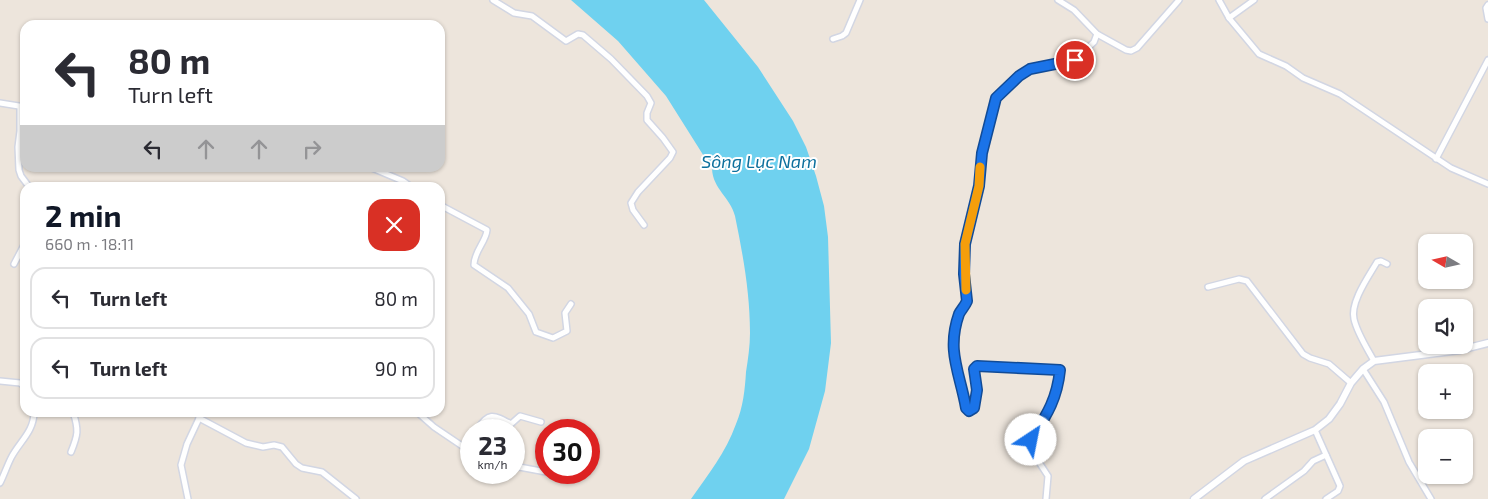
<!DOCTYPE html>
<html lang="en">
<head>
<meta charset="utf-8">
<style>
	:root { --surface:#fff; --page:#f2f2f3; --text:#2b2b33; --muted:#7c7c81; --line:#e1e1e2; --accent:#111827 }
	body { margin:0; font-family:"Exo 2",sans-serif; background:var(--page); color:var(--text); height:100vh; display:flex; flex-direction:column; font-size:19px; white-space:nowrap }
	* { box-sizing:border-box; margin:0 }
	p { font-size:16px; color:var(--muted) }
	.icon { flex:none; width:28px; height:28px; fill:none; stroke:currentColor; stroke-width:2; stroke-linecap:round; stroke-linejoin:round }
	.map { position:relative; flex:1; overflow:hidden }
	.details { position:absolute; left:20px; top:182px; width:425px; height:235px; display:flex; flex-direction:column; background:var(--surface); border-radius:15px; box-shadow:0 1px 4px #0004 }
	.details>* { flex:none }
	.top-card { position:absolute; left:20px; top:20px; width:425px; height:152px; border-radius:15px; box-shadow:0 1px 4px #0004; background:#fff; color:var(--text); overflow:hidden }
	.needle { width:32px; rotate:279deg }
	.tools { position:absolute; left:1418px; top:234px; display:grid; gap:10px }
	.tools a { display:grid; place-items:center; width:55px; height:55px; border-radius:10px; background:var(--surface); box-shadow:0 1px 4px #0004; font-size:25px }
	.speed { position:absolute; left:460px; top:419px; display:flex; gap:10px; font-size:25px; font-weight:700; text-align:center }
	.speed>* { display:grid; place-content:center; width:65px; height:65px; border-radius:50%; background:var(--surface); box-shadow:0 1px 4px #0004; line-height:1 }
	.speed small { font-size:12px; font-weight:400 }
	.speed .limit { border:8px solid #d22; background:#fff; color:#111 }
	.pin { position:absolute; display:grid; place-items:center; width:42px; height:42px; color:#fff; margin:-21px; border:2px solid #fff; border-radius:50%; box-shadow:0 1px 5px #0007 }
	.me { position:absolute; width:55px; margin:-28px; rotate:34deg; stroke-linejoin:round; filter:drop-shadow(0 0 4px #0008) }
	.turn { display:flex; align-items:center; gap:18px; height:105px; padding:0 25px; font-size:22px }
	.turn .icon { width:65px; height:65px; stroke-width:2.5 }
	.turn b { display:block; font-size:35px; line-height:42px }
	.lanes { display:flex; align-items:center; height:48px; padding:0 25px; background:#0003; justify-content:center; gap:25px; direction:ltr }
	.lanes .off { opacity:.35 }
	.round { display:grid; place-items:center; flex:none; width:52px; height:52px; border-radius:15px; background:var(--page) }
	.summary { display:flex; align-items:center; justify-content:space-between; height:85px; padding:0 25px }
	h1 { font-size:30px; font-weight:700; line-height:38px; color:var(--accent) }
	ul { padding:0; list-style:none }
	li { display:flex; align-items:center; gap:15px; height:62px; margin:0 10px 8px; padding:0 15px; border:2px solid var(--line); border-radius:15px }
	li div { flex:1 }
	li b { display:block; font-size:19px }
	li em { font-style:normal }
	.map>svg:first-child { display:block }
	.water { fill:#6fd1ef }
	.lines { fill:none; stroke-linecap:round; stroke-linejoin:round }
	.minor-casing { stroke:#d2d6e3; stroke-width:8 }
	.tertiary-casing { stroke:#d2d6e3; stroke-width:9 }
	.minor { stroke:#fff; stroke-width:5 }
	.tertiary { stroke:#fff; stroke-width:6 }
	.route-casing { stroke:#114b97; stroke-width:12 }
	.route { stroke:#1a73e8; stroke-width:9 }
	.slow { stroke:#f59e0b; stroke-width:9 }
	.labels { text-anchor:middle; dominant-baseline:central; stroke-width:4; stroke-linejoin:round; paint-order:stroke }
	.water-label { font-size:18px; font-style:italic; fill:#0d709d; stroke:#fff }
</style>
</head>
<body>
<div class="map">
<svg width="1488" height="499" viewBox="0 0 1488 499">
	<rect width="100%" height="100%" fill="#ede5dc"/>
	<path class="water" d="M571,0H704L758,67L793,121L806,147L816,176L824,206L828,237L831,343L825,391L809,449L784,499H691C708,475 726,452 736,424C743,408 745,389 746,372C748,359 750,346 750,333C750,293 743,255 735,216C730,197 713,189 712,169L666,96L618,41Z"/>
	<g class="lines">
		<defs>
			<g id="minor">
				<path d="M493,0L514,13L532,16L566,41L578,34L583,35L611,59L647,96L651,103L647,113V120L663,138L673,152L670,158L638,192L631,203L633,210L644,225"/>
				<path d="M1058,0L1074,10L1097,34L1126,50L1131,51L1137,48L1179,0"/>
				<path d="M1219,0L1229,18L1259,54L1286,66L1303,78L1340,94L1451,168L1488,184"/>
				<path d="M1488,5L1486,8L1488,19"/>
				<path d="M1229,18L1254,0"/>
				<path d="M833,39L842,36L846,33L860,0"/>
				<path d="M0,103L25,107"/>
				<path d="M20,107V131L18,147L19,170L21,176L30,188"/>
				<path d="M1436,159L1488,60"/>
				<path d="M372,168L403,181L413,188"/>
				<path d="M440,205L487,230C486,242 474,251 474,265L508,288L529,314L536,332L553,338L567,331L565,313L571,304"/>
				<path d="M14,264L25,243"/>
				<path d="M1208,287L1239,279L1247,281L1303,354L1310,358L1329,364L1351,383"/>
				<path d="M1374,361C1367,348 1357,333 1354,319C1350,302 1369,276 1377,262L1381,261L1387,264"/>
				<path d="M1363,369L1384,402L1409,462L1431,499"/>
				<path d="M0,381L20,383L25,387"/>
				<path d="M417,412L434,427L471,452"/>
				<path d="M199,418L246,443L263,447L274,445L282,447L296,464L302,468L322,472L356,499"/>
				<path d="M477,430C488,412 493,414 511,424L520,416L541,422"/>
				<path d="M1315,430L1340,486L1338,491L1326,499"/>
				<path d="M465,449L471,439"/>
				<path d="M71,452C78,435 79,430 73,412"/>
				<path d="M514,466L546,472"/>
				<path d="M549,472L555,474"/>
				<path d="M0,483C4,475 7,466 11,458C19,442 34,432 34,412"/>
				<path d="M188,499L181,465L187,444L202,412"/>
				<path d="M1046,499L1048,476L1033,453L1031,440C1047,415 1057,401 1060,370L977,366L975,369L977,390L974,408L969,411L966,408C960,373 946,351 959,314C961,310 965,306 967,301L965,274V244L979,186L982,153L996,98L998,95L1029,69L1075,60L1094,42L1097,34"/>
				<path d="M1265,499L1304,471L1313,461L1326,455"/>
			</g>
			<path id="tertiary" d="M1194,499L1244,461L1315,430L1329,419L1340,404L1351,383L1363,369L1374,361L1460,350L1488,343"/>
		</defs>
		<use href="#minor" class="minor-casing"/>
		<use href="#tertiary" class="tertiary-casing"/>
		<use href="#minor" class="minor"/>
		<use href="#tertiary" class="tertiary"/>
	</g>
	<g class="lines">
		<defs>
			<path id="route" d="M1031,440C1046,416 1057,400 1060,370L977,366L974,369L977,390L974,408L969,411L966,408C960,373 946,351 959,314C961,310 965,306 967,301L964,274L965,244L979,186L982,153L996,98L1019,76L1030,69L1075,60"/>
		</defs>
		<use href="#route" class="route-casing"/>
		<use href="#route" class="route"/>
		<path class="slow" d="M966,290L965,244L979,186L980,167"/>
	</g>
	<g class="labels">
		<g class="water-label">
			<text x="759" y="161">Sông Lục Nam</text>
		</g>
	</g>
</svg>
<div class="tools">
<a><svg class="needle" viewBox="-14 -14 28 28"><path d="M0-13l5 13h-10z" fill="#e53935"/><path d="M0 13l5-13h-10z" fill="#7c7c81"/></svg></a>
<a><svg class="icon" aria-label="sound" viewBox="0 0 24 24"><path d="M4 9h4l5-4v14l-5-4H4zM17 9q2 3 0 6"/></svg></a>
<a>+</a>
<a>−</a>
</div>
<div class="speed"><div>23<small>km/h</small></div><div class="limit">30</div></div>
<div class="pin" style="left:1075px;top:60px;background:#d93025"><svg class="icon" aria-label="arrive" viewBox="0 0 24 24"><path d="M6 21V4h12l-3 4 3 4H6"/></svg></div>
<svg class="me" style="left:1031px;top:440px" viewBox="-20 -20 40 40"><circle r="19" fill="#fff"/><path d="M0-13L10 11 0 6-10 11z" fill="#1a73e8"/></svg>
<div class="top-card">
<div class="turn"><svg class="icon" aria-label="left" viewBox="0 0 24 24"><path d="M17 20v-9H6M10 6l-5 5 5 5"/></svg><div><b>80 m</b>Turn left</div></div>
<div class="lanes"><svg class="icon" aria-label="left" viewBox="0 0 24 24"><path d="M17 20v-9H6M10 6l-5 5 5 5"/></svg><svg class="icon off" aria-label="ahead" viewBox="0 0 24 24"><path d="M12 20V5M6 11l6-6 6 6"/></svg><svg class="icon off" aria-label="ahead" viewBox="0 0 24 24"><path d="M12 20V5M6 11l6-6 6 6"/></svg><svg class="icon off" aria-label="right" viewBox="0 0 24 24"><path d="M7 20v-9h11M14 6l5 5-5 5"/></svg></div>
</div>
<section class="details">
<div class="summary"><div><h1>2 min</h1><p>660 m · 18:11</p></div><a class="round" style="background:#d93025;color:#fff"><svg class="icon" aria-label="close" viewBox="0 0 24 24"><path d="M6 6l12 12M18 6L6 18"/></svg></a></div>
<ul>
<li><svg class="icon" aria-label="left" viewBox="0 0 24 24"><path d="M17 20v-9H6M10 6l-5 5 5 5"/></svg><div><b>Turn left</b></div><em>80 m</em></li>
<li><svg class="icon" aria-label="left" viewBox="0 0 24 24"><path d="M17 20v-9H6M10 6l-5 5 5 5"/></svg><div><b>Turn left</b></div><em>90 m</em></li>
</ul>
</section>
</div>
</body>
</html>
